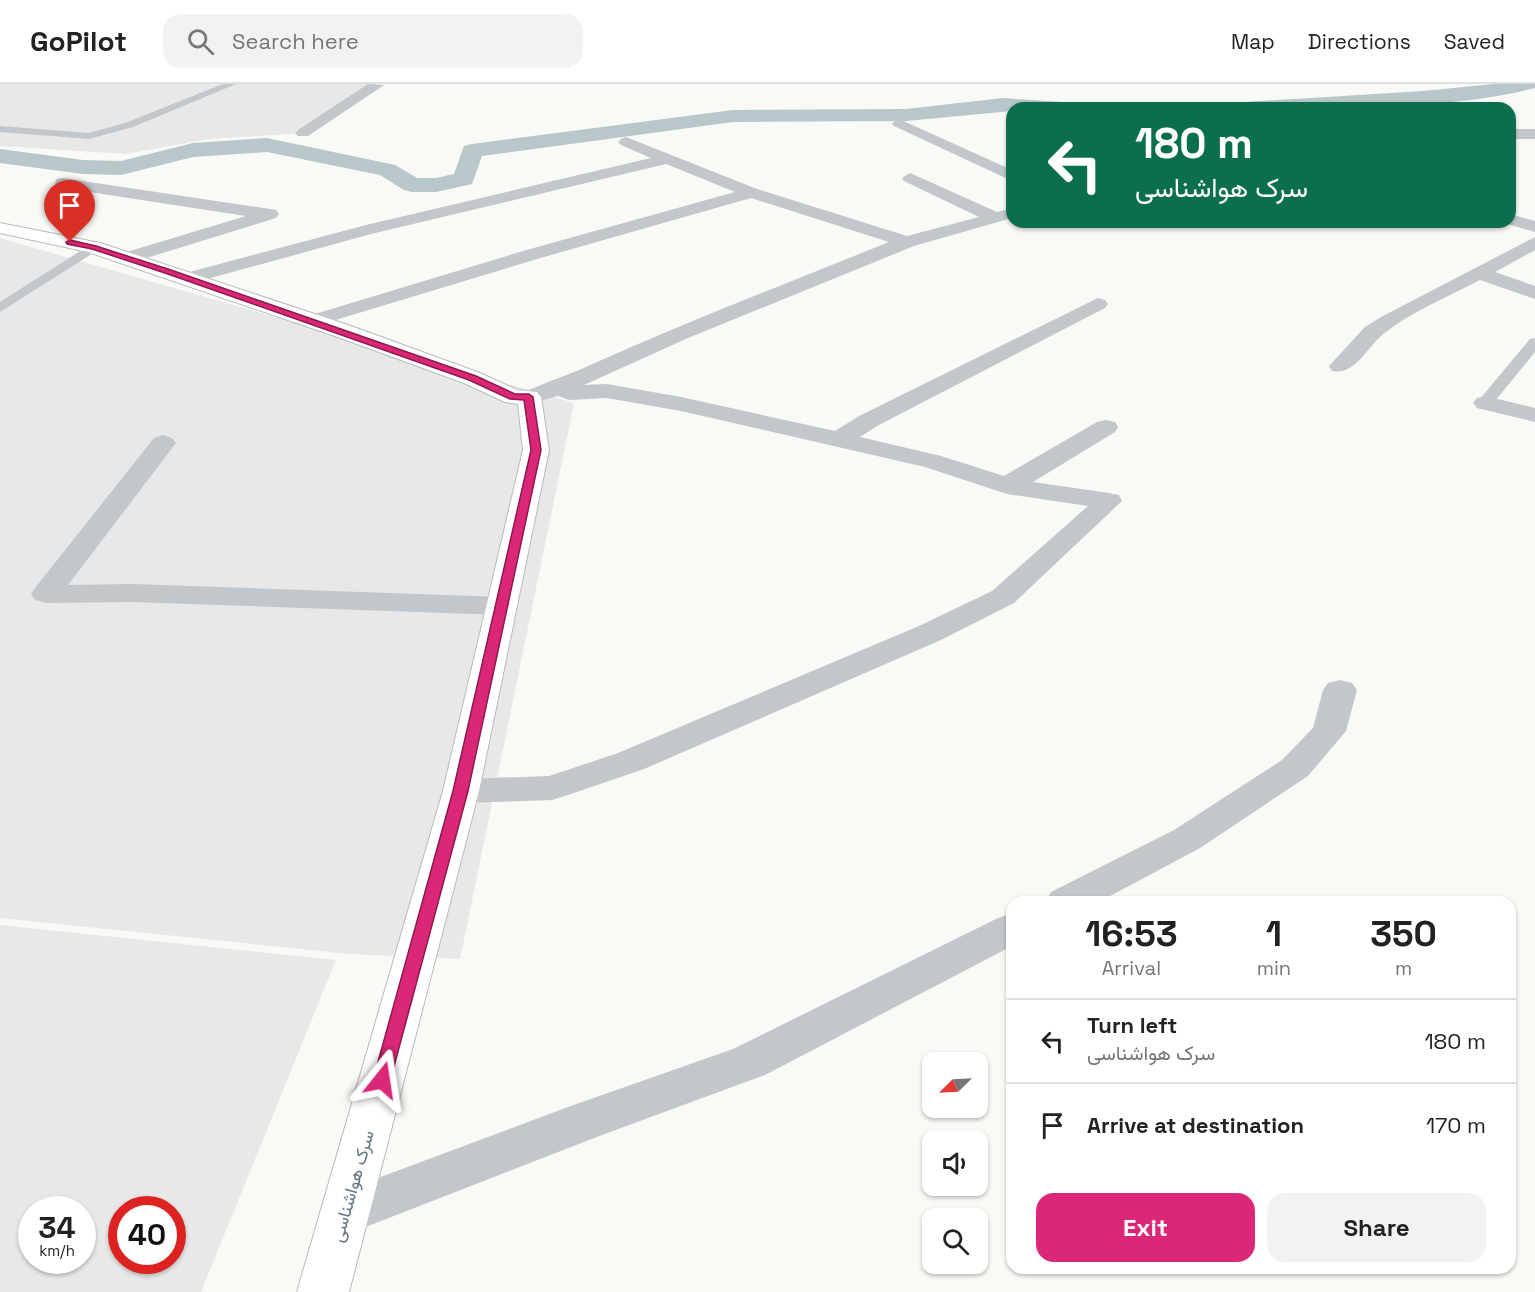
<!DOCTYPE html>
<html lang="en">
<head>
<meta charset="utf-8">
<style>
	:root { --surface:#fff; --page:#f2f2f2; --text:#222; --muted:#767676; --line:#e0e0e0; --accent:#db2777 }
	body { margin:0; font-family:"Space Grotesk",Vazirmatn,sans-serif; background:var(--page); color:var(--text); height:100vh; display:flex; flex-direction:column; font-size:22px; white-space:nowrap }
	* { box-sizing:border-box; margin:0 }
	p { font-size:20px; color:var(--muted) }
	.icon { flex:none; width:33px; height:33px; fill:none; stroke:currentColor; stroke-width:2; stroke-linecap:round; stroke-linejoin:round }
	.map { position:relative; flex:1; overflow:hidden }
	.sheet { position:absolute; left:1006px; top:812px; width:510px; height:378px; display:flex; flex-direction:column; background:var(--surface); border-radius:18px; box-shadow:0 2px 4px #0004 }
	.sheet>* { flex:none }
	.guide { position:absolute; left:1006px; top:18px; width:510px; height:126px; border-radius:18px; box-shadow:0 2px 4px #0004; background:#0b6e4f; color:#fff; overflow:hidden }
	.needle { width:39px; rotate:246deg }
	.fabs { position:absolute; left:922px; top:968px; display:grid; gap:12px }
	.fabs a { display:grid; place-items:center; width:66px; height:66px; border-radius:12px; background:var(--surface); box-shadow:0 2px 4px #0004; font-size:30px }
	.speed { position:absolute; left:18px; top:1112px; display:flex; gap:12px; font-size:30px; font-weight:700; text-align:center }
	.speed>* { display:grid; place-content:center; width:78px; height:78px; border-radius:50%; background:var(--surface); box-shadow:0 2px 4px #0004; line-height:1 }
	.speed small { font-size:15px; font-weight:400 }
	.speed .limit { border:9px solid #d22; background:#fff; color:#111 }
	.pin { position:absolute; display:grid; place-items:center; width:51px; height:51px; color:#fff; margin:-62px -26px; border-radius:50% 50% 50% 0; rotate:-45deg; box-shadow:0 0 6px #0007 }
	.pin .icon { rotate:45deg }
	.me { position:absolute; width:66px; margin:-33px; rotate:15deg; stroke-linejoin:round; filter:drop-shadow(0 0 4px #0008) }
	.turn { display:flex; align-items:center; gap:21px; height:126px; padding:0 30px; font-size:27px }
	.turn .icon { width:78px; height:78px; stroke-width:2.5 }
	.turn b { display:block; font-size:42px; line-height:51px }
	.eta { display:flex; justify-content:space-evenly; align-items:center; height:102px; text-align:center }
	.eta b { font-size:36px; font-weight:800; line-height:42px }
	.button { display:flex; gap:12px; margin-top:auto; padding:12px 30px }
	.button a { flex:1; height:69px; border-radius:18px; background:var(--accent); color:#fff; font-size:24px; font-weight:800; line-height:69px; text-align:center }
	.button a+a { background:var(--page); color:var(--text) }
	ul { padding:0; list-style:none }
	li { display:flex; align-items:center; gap:18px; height:84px; padding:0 30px; border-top:2px solid var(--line) }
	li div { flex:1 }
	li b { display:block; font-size:22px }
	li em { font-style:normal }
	header { display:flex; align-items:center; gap:36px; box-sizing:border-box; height:84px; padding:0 30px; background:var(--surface); border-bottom:2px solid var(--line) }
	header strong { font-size:28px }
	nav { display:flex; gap:33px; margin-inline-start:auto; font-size:21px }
	.search { width:420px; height:54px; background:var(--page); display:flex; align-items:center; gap:15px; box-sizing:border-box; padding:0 21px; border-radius:18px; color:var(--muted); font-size:22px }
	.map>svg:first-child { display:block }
	.built { fill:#e7e8e7; fill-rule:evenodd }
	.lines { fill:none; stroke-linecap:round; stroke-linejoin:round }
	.canal { fill:#b8c7ca; fill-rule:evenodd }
	.secondary-casing { stroke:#b4bbc0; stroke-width:2 }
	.lane { fill:#c2c7cb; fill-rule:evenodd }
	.street { fill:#c2c7cb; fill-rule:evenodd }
	.secondary { fill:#fff; fill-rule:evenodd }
	.route { fill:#db2777; stroke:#8e194d; stroke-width:1.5 }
	.labels { text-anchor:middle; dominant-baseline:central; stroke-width:6; stroke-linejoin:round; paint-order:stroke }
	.street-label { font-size:18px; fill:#627684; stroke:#fff }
</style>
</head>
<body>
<header>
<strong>GoPilot</strong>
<div class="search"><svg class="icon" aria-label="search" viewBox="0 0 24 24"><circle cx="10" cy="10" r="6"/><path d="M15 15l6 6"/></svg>Search here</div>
<nav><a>Map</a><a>Directions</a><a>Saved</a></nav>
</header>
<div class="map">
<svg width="1535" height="1208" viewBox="0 0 1535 1208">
	<rect width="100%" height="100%" fill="#f9f9f6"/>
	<g class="built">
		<path d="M0,0H375L377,1L303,49L209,55L126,70L0,62Z"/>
		<path d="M0,154L574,319L460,875L350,870L0,834Z"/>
		<path d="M0,841L336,876L201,1208H0ZM32,1125H82V1176H32ZM122,1125H172V1176H122Z"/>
	</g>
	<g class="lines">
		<g class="canal">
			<path d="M1494,0H1535V4C1443,27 1329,24 1234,24L1237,20L1244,18L1423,7Z"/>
			<path d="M1003,14L1062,18L1069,20L1072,24H1012V27L906,37L733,38L482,72L472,100L436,108H412L404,106L380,91L267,68L193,73L121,91L83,90L0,79V65L83,76L121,77L193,59L267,54L395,81L417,94H436L454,90L464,62L472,60L733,26L906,25Z"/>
		</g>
		<defs>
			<path id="secondary" d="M0,139L100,159L351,242L480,289L517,306L537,308L541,313L549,366L479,707L349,1208H297L443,707L523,366L518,320L505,318L464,299L335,252L88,168L0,149Z"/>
		</defs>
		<use href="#secondary" class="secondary-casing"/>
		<g class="lane">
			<path d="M223,0H236L133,43L89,55L0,48V42L89,49L125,39Z"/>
			<path d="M93,159L99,163L98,166L0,228V218Z"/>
			<path d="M1535,254V268L1491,322H1479L1477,319L1479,316L1530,255Z"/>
		</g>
		<g class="street">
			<path d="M368,0L384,1L308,52H298L295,49L298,46Z"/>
			<path d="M899,35L1012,86V97L894,42L892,39Z"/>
			<rect x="1510" y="45" width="25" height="10"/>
			<path d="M626,53L757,105L907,152L979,133L904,97L902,94L910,89L997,128L1012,124V134L914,162L688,254L584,301L607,300L681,313L835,347L859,332L1098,214L1105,216L1108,220L1105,224L877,342L860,353L941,372L1004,392L1097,338L1106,336L1115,338L1118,343L1115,348L1033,398L1109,409L1119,411L1122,417L1014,519L941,556L644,685L565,712L552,716L461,719L448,715L443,707L448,699L461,695L549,692L618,669L919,542L992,507L1088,422L1007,410L925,383L681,327L607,314L569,316L558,312L529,320L521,318L517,313C521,307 568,291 579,286C681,240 785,200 889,158L751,114L537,175L319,241L312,243L305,241L301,237L305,233L523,167L735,108L666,80L371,150L189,200L182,198L179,194L182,190L366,141L651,74L621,61L618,58L621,55Z"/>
			<path d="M63,94L270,125L276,126L279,130L276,134L127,180L120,178L117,174L120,170L246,132L57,103L55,99L57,95Z"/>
			<path d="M1510,130L1535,137V148L1504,139L1510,138Z"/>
			<path d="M1535,153V166L1495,188L1535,202V215L1480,196C1448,213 1410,228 1382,251C1367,264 1354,292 1332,287L1329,282L1365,243L1381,233Z"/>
			<path d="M1485,312L1535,324V338L1477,324L1473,319L1477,314Z"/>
			<path d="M163,351L172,354L176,359L68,501L132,500L502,513L513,516L517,522L513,528L502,531L132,518L46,519L35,516L31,510L35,504L154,354Z"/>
			<path d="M1340,596L1352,599L1357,606L1346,647L1308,692L1200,764L1099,818H1045L1051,808L1174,746L1282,676L1313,644L1323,606L1328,599Z"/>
			<path d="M1012,829V862L765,991L602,1051L345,1151L327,1145L320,1129L327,1113L568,1023L733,965L998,834Z"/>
		</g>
		<use href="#secondary" class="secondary"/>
	</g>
	<path class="route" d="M70,156L96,162L171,186L476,292L515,310H529L533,313L541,366L468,707L389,1001L382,1003L376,1001L373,996L453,707L531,366L524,316L510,315L469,296L165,189L92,165L67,160L66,158Z"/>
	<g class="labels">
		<g class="street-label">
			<text transform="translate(352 1102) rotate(-74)">سرک هواشناسی</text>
		</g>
	</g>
</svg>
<div class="fabs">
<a><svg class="needle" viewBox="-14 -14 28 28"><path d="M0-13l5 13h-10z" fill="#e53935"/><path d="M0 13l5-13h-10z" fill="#767676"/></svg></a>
<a><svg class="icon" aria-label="sound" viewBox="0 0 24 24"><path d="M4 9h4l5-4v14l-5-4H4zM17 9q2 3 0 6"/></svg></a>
<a><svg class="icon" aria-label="search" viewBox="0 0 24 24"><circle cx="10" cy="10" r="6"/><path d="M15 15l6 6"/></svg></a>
</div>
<div class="speed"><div>34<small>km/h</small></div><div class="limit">40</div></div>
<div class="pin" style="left:70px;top:158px;background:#d93025"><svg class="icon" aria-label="arrive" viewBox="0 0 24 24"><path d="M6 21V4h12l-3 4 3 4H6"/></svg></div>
<svg class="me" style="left:382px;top:996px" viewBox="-20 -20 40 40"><path d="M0-17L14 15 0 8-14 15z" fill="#db2777" stroke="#fff" stroke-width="4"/></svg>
<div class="guide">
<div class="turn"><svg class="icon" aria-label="left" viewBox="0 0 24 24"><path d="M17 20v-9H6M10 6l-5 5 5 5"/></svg><div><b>180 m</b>سرک هواشناسی</div></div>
</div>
<section class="sheet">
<div class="eta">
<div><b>16:53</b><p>Arrival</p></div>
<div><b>1</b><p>min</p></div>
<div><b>350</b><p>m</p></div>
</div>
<ul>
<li><svg class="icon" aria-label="left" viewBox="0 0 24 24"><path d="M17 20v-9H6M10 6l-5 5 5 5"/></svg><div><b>Turn left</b><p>سرک هواشناسی</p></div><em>180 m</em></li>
<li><svg class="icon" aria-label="arrive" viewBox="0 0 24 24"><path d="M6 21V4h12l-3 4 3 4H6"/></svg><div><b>Arrive at destination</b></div><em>170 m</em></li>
</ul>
<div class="button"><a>Exit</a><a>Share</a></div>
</section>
</div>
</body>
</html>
